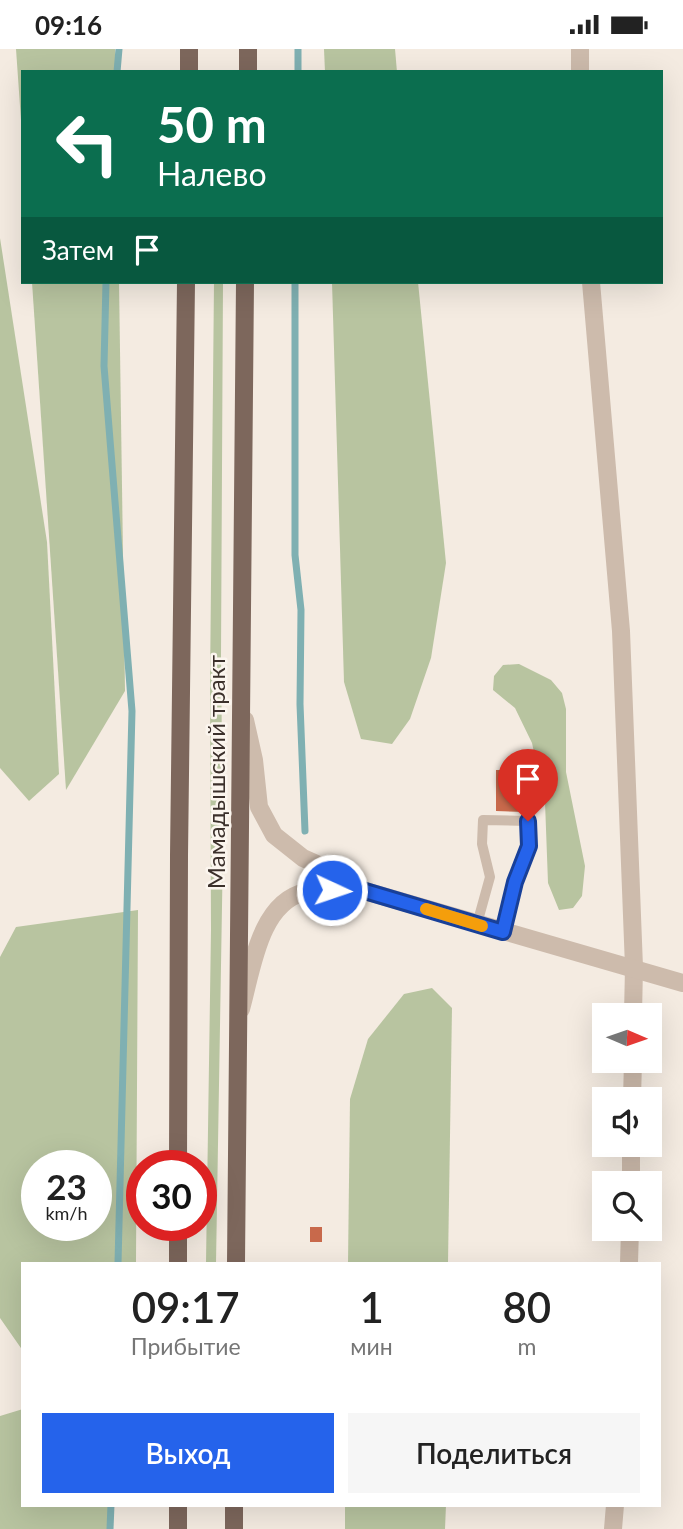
<!DOCTYPE html>
<html lang="ru">
<head>
<meta charset="utf-8">
<style>
	:root { --surface:#fff; --page:#f6f6f6; --text:#222; --muted:#767676; --accent:#2563eb }
	body { margin:0; font-family:Lato,sans-serif; background:var(--page); color:var(--text); height:100vh; display:flex; flex-direction:column; font-size:26px; white-space:nowrap }
	* { box-sizing:border-box; margin:0 }
	p { font-size:23px; color:var(--muted) }
	.icon { flex:none; width:38px; height:38px; fill:none; stroke:currentColor; stroke-width:2; stroke-linecap:round; stroke-linejoin:round }
	.map { position:relative; flex:1; overflow:hidden }
	.sheet { position:absolute; left:21px; top:1213px; width:640px; height:245px; display:flex; flex-direction:column; background:var(--surface); border-radius:0px; box-shadow:0 7px 28px #0002 }
	.sheet>* { flex:none }
	.top-card { position:absolute; left:21px; top:21px; width:642px; height:214px; border-radius:0px; box-shadow:0 7px 28px #0002; background:#0b6e4f; color:#fff; overflow:hidden }
	.needle { width:46px; rotate:92deg }
	.tools { position:absolute; left:592px; top:954px; display:grid; gap:14px }
	.tools a { display:grid; place-items:center; width:70px; height:70px; border-radius:0px; background:var(--surface); box-shadow:0 7px 28px #0002; font-size:35px }
	.speed { position:absolute; left:21px; top:1101px; display:flex; gap:14px; font-size:35px; font-weight:700; text-align:center }
	.speed>* { display:grid; place-content:center; width:91px; height:91px; border-radius:50%; background:var(--surface); box-shadow:0 7px 28px #0002; line-height:1 }
	.speed small { font-size:18px; font-weight:400 }
	.speed .limit { border:10px solid #d22; background:#fff; color:#111 }
	.pin { position:absolute; display:grid; place-items:center; width:60px; height:60px; color:#fff; margin:-72px -30px; border-radius:50% 50% 50% 0; rotate:-45deg; box-shadow:0 0 7px #0007 }
	.pin .icon { rotate:45deg }
	.me { position:absolute; width:77px; margin:-38px; rotate:93deg; stroke-linejoin:round; filter:drop-shadow(0 0 5px #0008) }
	.turn { display:flex; align-items:center; gap:24px; height:147px; padding:0 21px; font-size:32px }
	.turn .icon { width:91px; height:91px; stroke-width:2.5 }
	.turn b { display:block; font-size:49px; line-height:60px }
	.then { display:flex; align-items:center; height:66px; padding:0 21px; background:#0003; gap:14px; font-size:26px }
	.eta { display:flex; justify-content:space-evenly; align-items:center; height:119px; text-align:center }
	.eta b { font-size:42px; font-weight:600; line-height:49px }
	.button { display:flex; gap:14px; margin-top:auto; padding:14px 21px }
	.button a { flex:1; height:80px; border-radius:0px; background:var(--accent); color:#fff; font-size:28px; font-weight:600; line-height:80px; text-align:center }
	.button a+a { background:var(--page); color:var(--text) }
	.status { display:flex; justify-content:space-between; align-items:center; height:49px; padding:0 35px; background:var(--surface); direction:ltr }
	.status svg { height:19px; fill:currentColor }
	.map>svg:first-child { display:block }
	.green { fill:#b8c4a0; fill-rule:evenodd }
	.lines { fill:none; stroke-linecap:round; stroke-linejoin:round }
	.stream { stroke:#7fb0b2; stroke-width:7 }
	.building { fill:#c8694b }
	.service { stroke:#cdbbac; stroke-width:10 }
	.minor { stroke:#cdbbac; stroke-width:18 }
	.primary { stroke:#7d675c; stroke-width:18 }
	.route-casing { stroke:#184099; stroke-width:18 }
	.route { stroke:#2563eb; stroke-width:12 }
	.slow { stroke:#f59e0b; stroke-width:12 }
	.labels { text-anchor:middle; dominant-baseline:central; stroke-width:5; stroke-linejoin:round; paint-order:stroke }
	.street-label { font-size:24px; fill:#3b302b; stroke:#fbf5ee }
</style>
</head>
<body>
<div class="status"><b>09:16</b><svg viewBox="0 0 49 12"><path d="M0 12V9h3v3zM5 12V6h3v6zM10 12V3h3v9zM15 12V0h3v12zM26 1h20v11H26zM47 4h2v5h-2z"/></svg></div>
<div class="map">
<svg width="683" height="1480" viewBox="0 0 683 1480">
	<rect width="100%" height="100%" fill="#f4ebe1"/>
	<g class="green">
		<path d="M16,0H115L116,23H23V100Z"/>
		<path d="M324,0H395L397,23H325Z"/>
		<path d="M0,189L47,493L59,725L29,752L0,719Z"/>
		<path d="M32,233H119L125,642L66,741Z"/>
		<path d="M214,233H223L221,607L223,798L216,1214H206L211,881L210,636Z"/>
		<path d="M332,233H418L446,514L431,609L410,670L392,695L361,690L344,633Z"/>
		<path d="M519,615L551,631L562,644L566,660V723L585,817L582,847L573,859L559,861L548,834L545,753L532,694L515,659L493,641L494,627L503,616Z"/>
		<path d="M138,861L136,1214H23V1302L0,1269V908L16,878ZM37,1116H96V1176H37Z"/>
		<path d="M432,939L452,959L448,1214H348L350,1050L368,990L404,945Z"/>
		<path d="M23,1360V1456H112L111,1480H0V1367Z"/>
		<path d="M345,1456H446L445,1480H345Z"/>
	</g>
	<g class="lines">
		<g class="stream">
			<path d="M117,23L119,0"/>
			<path d="M298,23V0"/>
			<path d="M106,233L104,317L132,662L118,1214"/>
			<path d="M295,233V506L301,561L300,655L305,782"/>
			<path d="M110,1480L111,1456"/>
		</g>
	</g>
	<g class="building">
		<path d="M496,721H526V763L496,762Z"/>
		<rect x="310" y="1178" width="12" height="15"/>
	</g>
	<g class="lines">
		<path class="service" d="M477,875L490,828L482,795L483,771L528,772L529,797L515,833L503,883"/>
		<g class="minor">
			<path d="M580,0V23"/>
			<path d="M591,233L621,582L634,918L633,966"/>
			<path d="M245,671L254,711L259,758L274,786L303,809L330,821L362,840"/>
			<path d="M241,960C252,921 259,854 305,843C324,839 345,841 365,842L683,934"/>
			<path d="M632,1050L633,1012"/>
			<path d="M631,1134V1096"/>
			<path d="M629,1214L630,1180"/>
			<path d="M613,1480L615,1456"/>
		</g>
		<g class="primary">
			<path d="M189,23V0"/>
			<path d="M248,23V0"/>
			<path d="M178,1116L179,807L186,233"/>
			<path d="M178,1214V1176"/>
			<path d="M236,1214L245,233"/>
			<path d="M178,1480V1456"/>
			<path d="M234,1480V1456"/>
		</g>
	</g>
	<g class="lines">
		<defs>
			<path id="route" d="M332,841L365,842L503,883L515,833L529,797L528,772"/>
		</defs>
		<use href="#route" class="route-casing"/>
		<use href="#route" class="route"/>
		<path class="slow" d="M426,860L482,877"/>
	</g>
	<g class="labels">
		<g class="street-label">
			<text transform="translate(215 723) rotate(-90)">Мамадышский тракт</text>
		</g>
	</g>
</svg>
<div class="tools">
<a><svg class="needle" viewBox="-14 -14 28 28"><path d="M0-13l5 13h-10z" fill="#e53935"/><path d="M0 13l5-13h-10z" fill="#767676"/></svg></a>
<a><svg class="icon" aria-label="sound" viewBox="0 0 24 24"><path d="M4 9h4l5-4v14l-5-4H4zM17 9q2 3 0 6"/></svg></a>
<a><svg class="icon" aria-label="search" viewBox="0 0 24 24"><circle cx="10" cy="10" r="6"/><path d="M15 15l6 6"/></svg></a>
</div>
<div class="speed"><div>23<small>km/h</small></div><div class="limit">30</div></div>
<div class="pin" style="left:528px;top:772px;background:#d93025"><svg class="icon" aria-label="arrive" viewBox="0 0 24 24"><path d="M6 21V4h12l-3 4 3 4H6"/></svg></div>
<svg class="me" style="left:332px;top:841px" viewBox="-20 -20 40 40"><circle r="17" fill="#2563eb" stroke="#fff" stroke-width="3"/><path d="M0-11L8 9 0 5-8 9z" fill="#fff"/></svg>
<div class="top-card">
<div class="turn"><svg class="icon" aria-label="left" viewBox="0 0 24 24"><path d="M17 20v-9H6M10 6l-5 5 5 5"/></svg><div><b>50 m</b>Налево</div></div>
<div class="then">Затем<svg class="icon" aria-label="arrive" viewBox="0 0 24 24"><path d="M6 21V4h12l-3 4 3 4H6"/></svg></div>
</div>
<section class="sheet">
<div class="eta">
<div><b>09:17</b><p>Прибытие</p></div>
<div><b>1</b><p>мин</p></div>
<div><b>80</b><p>m</p></div>
</div>
<div class="button"><a>Выход</a><a>Поделиться</a></div>
</section>
</div>
</body>
</html>
